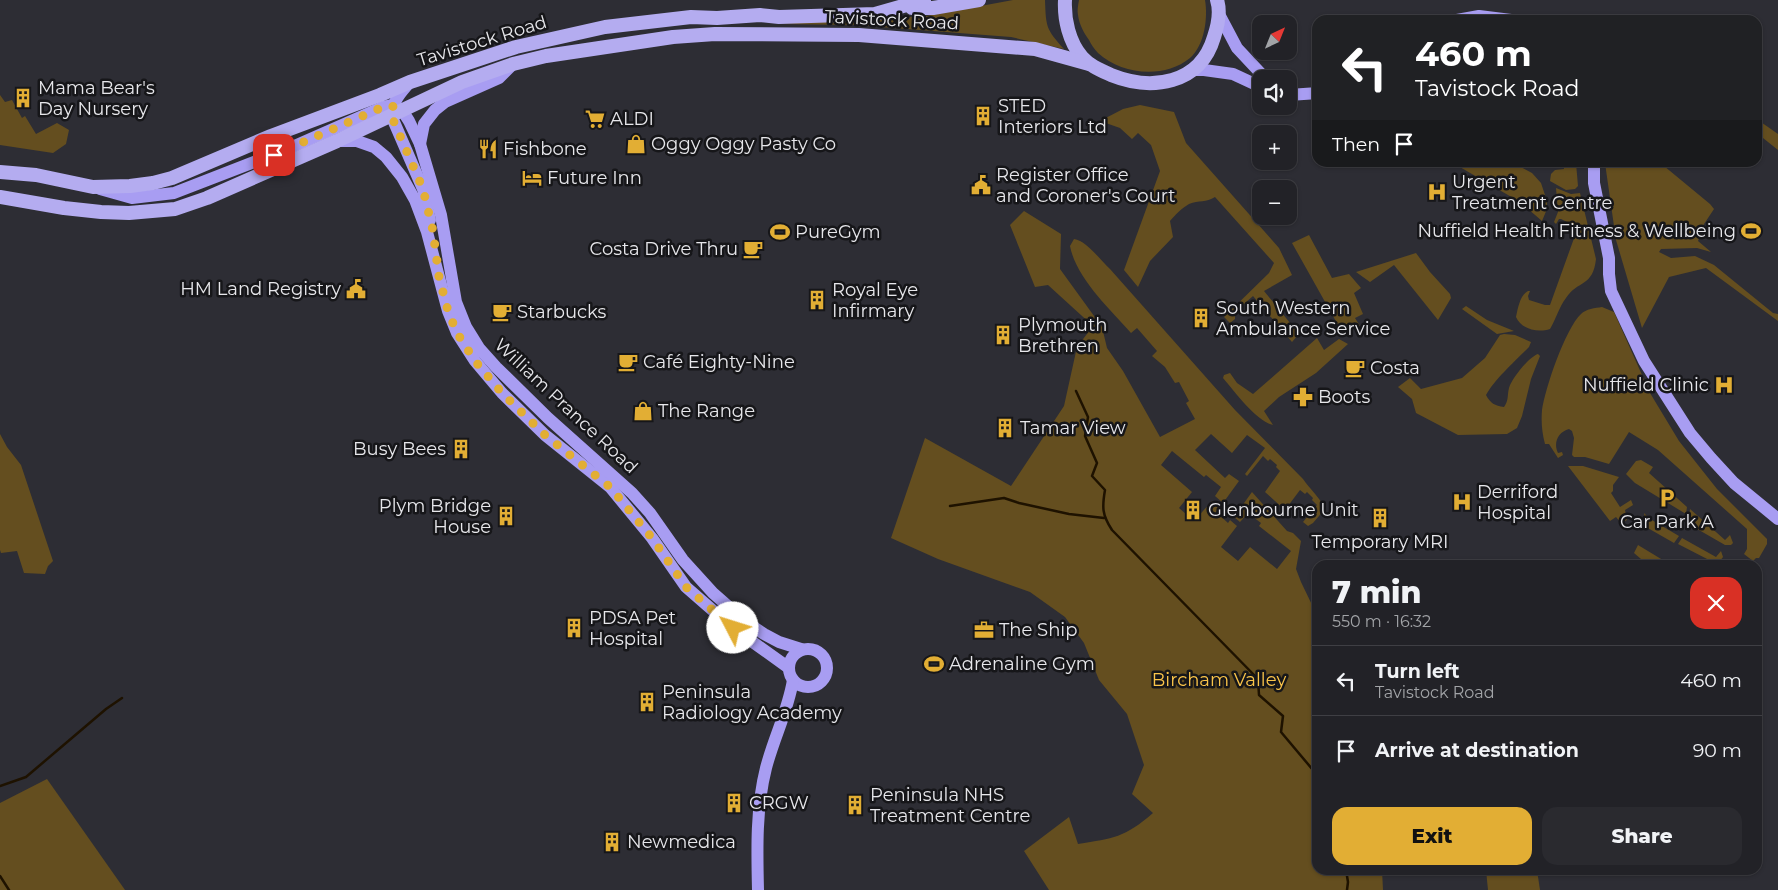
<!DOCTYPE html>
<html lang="en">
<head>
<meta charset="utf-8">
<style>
	:root { --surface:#222227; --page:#2a2a2f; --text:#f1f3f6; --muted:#a2a4a7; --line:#3f3f44; --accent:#e2ae34 }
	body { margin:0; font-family:Montserrat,sans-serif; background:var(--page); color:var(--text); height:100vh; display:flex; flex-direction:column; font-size:19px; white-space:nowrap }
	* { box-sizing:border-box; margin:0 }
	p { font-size:16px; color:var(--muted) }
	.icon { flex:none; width:28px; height:28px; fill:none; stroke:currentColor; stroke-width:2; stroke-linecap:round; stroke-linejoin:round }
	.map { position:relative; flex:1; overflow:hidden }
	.sheet { position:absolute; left:1312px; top:560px; width:450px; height:315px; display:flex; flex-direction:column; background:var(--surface); border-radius:15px; box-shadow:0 1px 4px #0004,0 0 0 1px var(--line) }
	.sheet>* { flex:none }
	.banner { position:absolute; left:1312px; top:15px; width:450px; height:152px; border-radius:15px; box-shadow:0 1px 4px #0004,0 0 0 1px var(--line); background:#202124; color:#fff; overflow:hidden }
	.needle { width:32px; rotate:43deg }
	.tools { position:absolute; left:1252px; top:15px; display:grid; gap:10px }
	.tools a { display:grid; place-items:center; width:45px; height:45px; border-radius:10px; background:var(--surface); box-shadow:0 1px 4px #0004,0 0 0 1px var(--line); font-size:25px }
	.pin { position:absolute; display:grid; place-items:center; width:42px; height:42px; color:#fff; margin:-21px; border-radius:10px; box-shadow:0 2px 8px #0006 }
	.me { position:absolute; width:55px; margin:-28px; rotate:310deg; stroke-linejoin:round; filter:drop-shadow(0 0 4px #0008) }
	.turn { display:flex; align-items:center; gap:18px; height:105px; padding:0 20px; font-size:22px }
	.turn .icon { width:65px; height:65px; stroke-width:2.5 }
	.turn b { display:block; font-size:35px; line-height:42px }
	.then { display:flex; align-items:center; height:48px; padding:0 20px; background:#0003; gap:10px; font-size:19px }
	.round { display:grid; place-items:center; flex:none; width:52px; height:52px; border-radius:15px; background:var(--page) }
	.headline { display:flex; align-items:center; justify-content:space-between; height:85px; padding:0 20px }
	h1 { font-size:30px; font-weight:800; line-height:38px }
	.action { display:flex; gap:10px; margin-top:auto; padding:10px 20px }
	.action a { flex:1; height:58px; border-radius:15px; background:var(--accent); color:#111; font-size:20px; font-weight:800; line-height:58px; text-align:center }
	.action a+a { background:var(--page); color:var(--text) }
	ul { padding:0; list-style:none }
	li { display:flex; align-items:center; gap:15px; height:70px; padding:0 20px; border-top:1px solid var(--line) }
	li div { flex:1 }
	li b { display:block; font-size:19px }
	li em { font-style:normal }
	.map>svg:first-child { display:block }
	.green { fill:#644e1f }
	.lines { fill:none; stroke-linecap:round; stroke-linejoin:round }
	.stream { stroke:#1e1200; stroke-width:2.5 }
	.primary { stroke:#a89df2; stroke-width:12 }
	.trunk { stroke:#b4acf0; stroke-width:14 }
	.route { stroke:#e2ae34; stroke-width:9; stroke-dasharray:0 16.2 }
	.labels { text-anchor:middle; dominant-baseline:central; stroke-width:5; stroke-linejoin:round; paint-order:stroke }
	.street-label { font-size:18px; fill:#e7e7eb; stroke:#161619 }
	.poi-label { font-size:18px; fill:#e7e7eb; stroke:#161619; text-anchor:start }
	.park-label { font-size:18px; fill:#fbc54a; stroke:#161619 }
</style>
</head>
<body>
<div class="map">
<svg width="1778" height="890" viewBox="0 0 1778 890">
	<rect width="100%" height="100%" fill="#2d2d34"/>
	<g class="green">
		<path d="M1013,0H1045C1046,27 1046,29 1064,49L1011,37L855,25L778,24L927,16Z"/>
		<path d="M1079,0H1205C1208,17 1205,45 1190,58C1164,79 1122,75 1098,53C1094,49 1091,44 1089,40C1084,33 1079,24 1078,15C1077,11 1078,5 1079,0Z"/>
		<path d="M0,95L5,102L12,100L22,118L25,116L36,134L57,123L69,130L66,144L53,153L0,145Z"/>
		<path d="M1140,105L1174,112L1186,143L1279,248L1292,275L1264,291L1299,334L1292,342L1253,296L1235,312V319L1230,323L1224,317L1269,273L1274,263L1215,197C1206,203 1199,200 1189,204C1182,208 1175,215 1170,221L1173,237L1150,261L1138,287L1124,270L1160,171L1151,145L1138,133L1132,139L1120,128L1100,121L1123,109Z"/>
		<path d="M1758,120L1778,134V150L1758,134Z"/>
		<path d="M1453,163H1493L1502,168L1505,163H1513L1532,173L1541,183L1547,201V209L1542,221L1520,202Z"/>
		<path d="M1563,163H1576L1578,186L1575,189L1566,190L1550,181L1551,174L1555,170L1564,169Z"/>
		<path d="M1605,163H1656L1664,166L1710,204L1714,209L1704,224L1698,241L1711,252L1697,248L1661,249L1659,252L1671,258L1695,256L1714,265L1773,313L1778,314V321L1706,268L1669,277L1642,328L1616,240Z"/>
		<path d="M1556,188L1571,194L1580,193L1596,259C1593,287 1578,280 1566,298C1559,307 1556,319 1550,329C1537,333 1521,329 1516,317C1518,308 1520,295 1528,291H1530L1528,296L1529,300L1545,305H1550L1577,230V227L1561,219H1559L1556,224L1554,222L1558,212Z"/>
		<path d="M1024,211L1061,234L1060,269L1102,327L1107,348L1123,371L1160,437L1195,419L1186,403L1189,401L1179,382L1175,383L1165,367L1152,356L1157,351L1137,328L1131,333C1110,309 1076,278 1070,246L1074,239C1087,241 1100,260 1110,269L1235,410L1303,479C1309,488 1322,500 1325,509L1313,523L1308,526L1303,522L1317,505L1312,500L1313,498L1307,492L1305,494L1300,490L1285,510L1265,492L1280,471L1276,467L1277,465L1270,459L1268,461L1263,456L1247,476L1245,474L1265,448L1247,435L1232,453L1211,434L1195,450L1225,478L1229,474L1239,481L1223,503L1215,496L1221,487L1206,475L1204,477L1172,451L1161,465L1192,492L1179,508L1194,521L1212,501L1219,507L1216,512L1228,523L1230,520L1237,526L1221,547L1238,561L1250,547L1277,569L1291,551L1259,526L1261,523L1248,513L1240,522L1234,517L1252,492L1287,531L1293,533L1301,541L1296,569L1301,582L1314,609L1317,631L1318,870H1382L1383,890H1049L1024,851L1069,817L1078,844C1114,838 1124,838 1153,813L1132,794L1144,765L1127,714L1099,680L1084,643L1065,617L1030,592L938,559L891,538L925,438L1011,486L1064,406L1077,347L1093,326L1048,285L1035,287L1010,225Z"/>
		<path d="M1309,235L1332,278L1349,274L1361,288L1354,293L1363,314L1355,318L1360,326L1338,325L1292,243Z"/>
		<path d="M1416,253L1430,272L1450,294L1451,298L1438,320L1394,265L1370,282L1356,272Z"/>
		<path d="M1466,306L1487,320L1514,331L1497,334L1462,309Z"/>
		<path d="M1602,307L1614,312L1650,393L1679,441L1717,489L1767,539V544L1759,558H1756L1753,561L1744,554L1747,549V529L1658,450L1629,432L1609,464L1585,457H1574L1572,455L1574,438L1572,431L1569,429C1558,432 1553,443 1558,453L1562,452L1563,455L1558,458L1549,444H1545C1542,433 1541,422 1542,410C1545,389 1565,329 1581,314C1586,309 1595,308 1602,307Z"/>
		<path d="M1504,334L1515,335L1531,342L1529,347C1516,360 1494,380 1486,395C1490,403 1495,406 1504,407C1509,400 1507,396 1509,388C1512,378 1529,357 1538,354L1540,356L1531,379L1522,416L1517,428L1507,434L1458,435L1416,413L1412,399L1398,387L1410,378L1421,389L1462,378L1485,358L1500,335Z"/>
		<path d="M1317,338L1324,350L1339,339L1348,344L1316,373L1279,397L1264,411L1273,425C1255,420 1236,393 1223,378L1224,375L1230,373L1237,383L1253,394Z"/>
		<path d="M0,434L7,447L21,465L53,561L48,566L45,574L24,573L17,551L1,553L0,550Z"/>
		<path d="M1641,460L1653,467L1649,473L1687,507L1686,514L1635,483L1626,474L1636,461Z"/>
		<path d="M1568,466H1583L1619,477L1613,485V491L1611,493L1620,507L1631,500L1633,505L1625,510L1627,520L1621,523L1616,517L1610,521Z"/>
		<path d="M1690,509L1725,540L1730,535L1733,543L1731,545H1725L1692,526L1695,520L1689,516Z"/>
		<path d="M1644,513L1650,519L1679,536L1674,543L1646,527Z"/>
		<path d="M1682,538L1716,557L1721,551L1723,557L1717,565H1709L1711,561L1678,544Z"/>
		<path d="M1638,545L1671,565H1648L1634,553Z"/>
		<path d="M47,779L125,890H0V803Z"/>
		<path d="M1486,870H1537L1540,890H1488Z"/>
	</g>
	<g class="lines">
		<g class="stream">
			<path d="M1076,391L1088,417L1085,436L1097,463L1092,476L1105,490C1102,507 1102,515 1112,530L1258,679L1259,695L1283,716L1281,732L1318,776"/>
			<path d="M950,506L1004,498L1019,503L1069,514L1104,518"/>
			<path d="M0,786L26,777L106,709L122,698"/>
			<path d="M1346,870L1348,882L1347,890"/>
			<path d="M0,876L9,890"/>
		</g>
		<g class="primary">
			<path d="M1219,14L1237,48L1266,79"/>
			<path d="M1457,20L1479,16L1511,20"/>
			<path d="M1193,70H1204L1233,74L1261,87"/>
			<path d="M410,82C401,92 393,101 391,115L423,189L430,220"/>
			<path d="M1289,95L1318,93"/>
			<path d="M337,141H357L374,147L386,157L402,177L415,200L427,232L448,311L457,333L475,361L502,393L545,435L610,487L652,538L686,587L733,628L789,668"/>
			<path d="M420,144L424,124L435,110L445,102L499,78L513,64"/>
			<path d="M1594,162V183L1609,258V274L1611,291L1644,361L1690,433L1711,458L1734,483L1778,519"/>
			<path d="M100,189L132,198L174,193L290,148L383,107L393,105L402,110L409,121L420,144L441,215L456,302L466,327L479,348L496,367L548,418L632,493L650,513L683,560L713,593L746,622L764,634L779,642L801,649"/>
			<circle cx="808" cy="668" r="19"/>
			<path d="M758,890C757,850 756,807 766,768C774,737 788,711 793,680"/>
		</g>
		<g class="trunk">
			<path d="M1065,0C1064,19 1069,42 1082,57C1090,66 1100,70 1111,75C1151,91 1200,85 1214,37C1218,25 1221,12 1217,0"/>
			<path d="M912,8H933L979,0"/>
			<path d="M0,172L36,175L93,187L130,186L153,183L172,178L271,136L380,95L410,82L516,47L605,27L691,17L717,18L760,15L779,17L875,14L924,0"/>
			<path d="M0,197L64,208L101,212L129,213L175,209L207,198L337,141L462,82L513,64L546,56L673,37L715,34L859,35L1035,49L1089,64"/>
		</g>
	</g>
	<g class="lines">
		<path class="route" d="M274,155L383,107L393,106L391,115L423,189L433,231L439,277L448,311L457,333L475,361L502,393L545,435L610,487L652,538L686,587L733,628"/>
	</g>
	<defs>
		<symbol id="building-bare" viewBox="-9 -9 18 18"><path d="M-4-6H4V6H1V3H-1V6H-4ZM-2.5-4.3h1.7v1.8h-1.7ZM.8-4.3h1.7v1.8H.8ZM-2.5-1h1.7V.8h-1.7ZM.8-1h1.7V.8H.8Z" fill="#e2ae34" stroke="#161619" stroke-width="2.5" paint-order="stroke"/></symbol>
		<symbol id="supermarket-bare" viewBox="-9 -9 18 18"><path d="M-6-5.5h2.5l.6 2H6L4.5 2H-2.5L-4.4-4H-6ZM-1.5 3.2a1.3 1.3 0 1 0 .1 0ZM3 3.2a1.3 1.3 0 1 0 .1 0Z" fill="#e2ae34" stroke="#161619" stroke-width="2.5" paint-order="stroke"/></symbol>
		<symbol id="shop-bare" viewBox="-9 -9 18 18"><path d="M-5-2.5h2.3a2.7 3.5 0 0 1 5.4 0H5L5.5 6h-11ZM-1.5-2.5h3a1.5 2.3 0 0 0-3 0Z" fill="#e2ae34" stroke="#161619" stroke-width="2.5" paint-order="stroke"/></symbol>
		<symbol id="restaurant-bare" viewBox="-9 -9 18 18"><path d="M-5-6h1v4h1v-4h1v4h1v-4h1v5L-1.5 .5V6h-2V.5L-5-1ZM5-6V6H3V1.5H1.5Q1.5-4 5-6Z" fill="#e2ae34" stroke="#161619" stroke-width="2.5" paint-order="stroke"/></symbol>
		<symbol id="hotel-bare" viewBox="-9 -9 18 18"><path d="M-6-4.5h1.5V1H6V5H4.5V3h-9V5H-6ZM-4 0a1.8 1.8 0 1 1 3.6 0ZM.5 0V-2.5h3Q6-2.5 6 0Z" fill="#e2ae34" stroke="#161619" stroke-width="2.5" paint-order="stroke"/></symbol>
		<symbol id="civic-bare" viewBox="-9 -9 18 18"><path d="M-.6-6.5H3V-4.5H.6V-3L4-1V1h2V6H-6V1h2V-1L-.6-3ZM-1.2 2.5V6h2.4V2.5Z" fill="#e2ae34" stroke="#161619" stroke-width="2.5" paint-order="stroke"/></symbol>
		<symbol id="hospital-bare" viewBox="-9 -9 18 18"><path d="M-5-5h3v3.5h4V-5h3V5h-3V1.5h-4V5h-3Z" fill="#e2ae34" stroke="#161619" stroke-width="2.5" paint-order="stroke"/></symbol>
		<symbol id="stadium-bare" viewBox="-9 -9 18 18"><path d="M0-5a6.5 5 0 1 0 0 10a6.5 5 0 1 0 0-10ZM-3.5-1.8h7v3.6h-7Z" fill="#e2ae34" stroke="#161619" stroke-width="2.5" paint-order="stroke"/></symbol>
		<symbol id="cafe-bare" viewBox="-9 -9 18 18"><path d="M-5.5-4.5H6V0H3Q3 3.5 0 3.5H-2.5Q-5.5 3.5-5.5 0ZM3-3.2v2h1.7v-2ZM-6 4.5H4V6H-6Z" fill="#e2ae34" stroke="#161619" stroke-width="2.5" paint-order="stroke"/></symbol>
		<symbol id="pharmacy-bare" viewBox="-9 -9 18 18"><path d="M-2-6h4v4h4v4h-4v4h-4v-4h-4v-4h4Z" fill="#e2ae34" stroke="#161619" stroke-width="2.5" paint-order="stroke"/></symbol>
		<symbol id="parking-bare" viewBox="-9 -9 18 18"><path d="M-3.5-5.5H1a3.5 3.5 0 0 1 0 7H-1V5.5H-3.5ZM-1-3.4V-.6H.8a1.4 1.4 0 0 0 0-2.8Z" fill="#e2ae34" stroke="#161619" stroke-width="2.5" paint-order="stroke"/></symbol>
		<symbol id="office-bare" viewBox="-9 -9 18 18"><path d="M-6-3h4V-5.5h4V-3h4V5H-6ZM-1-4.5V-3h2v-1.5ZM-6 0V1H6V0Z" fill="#e2ae34" stroke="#161619" stroke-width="2.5" paint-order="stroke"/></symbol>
	</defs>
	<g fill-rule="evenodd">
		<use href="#building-bare" x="9" y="84" width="28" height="28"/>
		<use href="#building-bare" x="969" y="102" width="28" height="28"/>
		<use href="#supermarket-bare" x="581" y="105" width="28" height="28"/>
		<use href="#shop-bare" x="622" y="130" width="28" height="28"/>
		<use href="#restaurant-bare" x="474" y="135" width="28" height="28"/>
		<use href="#hotel-bare" x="518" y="164" width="28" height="28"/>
		<use href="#civic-bare" x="967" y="171" width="28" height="28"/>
		<use href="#hospital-bare" x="1423" y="178" width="28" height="28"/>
		<use href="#stadium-bare" x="1737" y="217" width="28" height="28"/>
		<use href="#stadium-bare" x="766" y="218" width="28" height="28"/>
		<use href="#cafe-bare" x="739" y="235" width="28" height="28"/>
		<use href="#civic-bare" x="342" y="275" width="28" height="28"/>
		<use href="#building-bare" x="803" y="286" width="28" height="28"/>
		<use href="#cafe-bare" x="488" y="298" width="28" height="28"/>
		<use href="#building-bare" x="1187" y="304" width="28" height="28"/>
		<use href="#building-bare" x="989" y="321" width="28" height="28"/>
		<use href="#cafe-bare" x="614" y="348" width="28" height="28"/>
		<use href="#cafe-bare" x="1341" y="354" width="28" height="28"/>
		<use href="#hospital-bare" x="1710" y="371" width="28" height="28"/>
		<use href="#pharmacy-bare" x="1289" y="383" width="28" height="28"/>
		<use href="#shop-bare" x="629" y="397" width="28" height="28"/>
		<use href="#building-bare" x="991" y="414" width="28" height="28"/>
		<use href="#building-bare" x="447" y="435" width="28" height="28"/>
		<use href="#parking-bare" x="1653" y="484" width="28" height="28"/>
		<use href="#hospital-bare" x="1448" y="488" width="28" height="28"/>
		<use href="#building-bare" x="1179" y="496" width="28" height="28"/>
		<use href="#building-bare" x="492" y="502" width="28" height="28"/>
		<use href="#building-bare" x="1366" y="504" width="28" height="28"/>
		<use href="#building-bare" x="560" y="614" width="28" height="28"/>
		<use href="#office-bare" x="970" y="616" width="28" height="28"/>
		<use href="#stadium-bare" x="920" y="650" width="28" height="28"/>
		<use href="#building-bare" x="633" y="688" width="28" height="28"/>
		<use href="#building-bare" x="720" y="789" width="28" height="28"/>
		<use href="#building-bare" x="841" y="791" width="28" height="28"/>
		<use href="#building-bare" x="598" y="828" width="28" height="28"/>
	</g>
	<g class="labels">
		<g class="street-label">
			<text transform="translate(892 20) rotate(3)">Tavistock Road</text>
			<text transform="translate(482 41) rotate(-17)">Tavistock Road</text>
			<text transform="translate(566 406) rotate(43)">William Prance Road</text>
		</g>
		<g class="poi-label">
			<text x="38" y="88">Mama Bear's<tspan x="38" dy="21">Day Nursery</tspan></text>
			<text x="998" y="106">STED<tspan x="998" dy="21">Interiors Ltd</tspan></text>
			<text x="610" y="119">ALDI</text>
			<text x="651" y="144">Oggy Oggy Pasty Co</text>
			<text x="503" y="149">Fishbone</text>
			<text x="996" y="175">Register Office<tspan x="996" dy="21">and Coroner's Court</tspan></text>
			<text x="547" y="178">Future Inn</text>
			<text x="1452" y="182">Urgent<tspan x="1452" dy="21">Treatment Centre</tspan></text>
			<text x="1736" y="231" text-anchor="end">Nuffield Health Fitness &amp; Wellbeing</text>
			<text x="795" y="232">PureGym</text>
			<text x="738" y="249" text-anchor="end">Costa Drive Thru</text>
			<text x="341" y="289" text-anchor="end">HM Land Registry</text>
			<text x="832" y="290">Royal Eye<tspan x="832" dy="21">Infirmary</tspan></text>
			<text x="1216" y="308">South Western<tspan x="1216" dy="21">Ambulance Service</tspan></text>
			<text x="517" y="312">Starbucks</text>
			<text x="1018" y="325">Plymouth<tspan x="1018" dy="21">Brethren</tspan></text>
			<text x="643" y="362">Café Eighty-Nine</text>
			<text x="1370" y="368">Costa</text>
			<text x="1709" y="385" text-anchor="end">Nuffield Clinic</text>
			<text x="1318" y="397">Boots</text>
			<text x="658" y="411">The Range</text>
			<text x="1020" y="428">Tamar View</text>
			<text x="446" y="449" text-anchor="end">Busy Bees</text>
			<text x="1477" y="492">Derriford<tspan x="1477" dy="21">Hospital</tspan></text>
			<text x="491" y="506" text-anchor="end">Plym Bridge<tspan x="491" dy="21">House</tspan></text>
			<text x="1208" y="510">Glenbourne Unit</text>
			<text x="1667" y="522" text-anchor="middle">Car Park A</text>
			<text x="1380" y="542" text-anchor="middle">Temporary MRI</text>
			<text x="589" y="618">PDSA Pet<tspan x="589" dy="21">Hospital</tspan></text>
			<text x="999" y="630">The Ship</text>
			<text x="949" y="664">Adrenaline Gym</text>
			<text x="662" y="692">Peninsula<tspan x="662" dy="21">Radiology Academy</tspan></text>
			<text x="870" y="795">Peninsula NHS<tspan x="870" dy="21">Treatment Centre</tspan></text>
			<text x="749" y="803">CRGW</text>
			<text x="627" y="842">Newmedica</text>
		</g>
		<g class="park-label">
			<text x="1219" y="680">Bircham Valley</text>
		</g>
	</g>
</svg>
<div class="tools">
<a><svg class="needle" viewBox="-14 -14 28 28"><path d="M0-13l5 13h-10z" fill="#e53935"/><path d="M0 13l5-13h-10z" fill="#a2a4a7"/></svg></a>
<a><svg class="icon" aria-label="sound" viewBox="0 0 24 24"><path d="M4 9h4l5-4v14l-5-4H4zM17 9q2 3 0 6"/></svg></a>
<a>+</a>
<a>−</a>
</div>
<div class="pin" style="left:274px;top:155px;background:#d93025"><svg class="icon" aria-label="arrive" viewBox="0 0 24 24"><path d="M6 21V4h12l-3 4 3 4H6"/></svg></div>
<svg class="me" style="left:733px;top:628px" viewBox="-20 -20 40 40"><circle r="19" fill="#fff"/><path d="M0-13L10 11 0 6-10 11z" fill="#e2ae34"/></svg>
<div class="banner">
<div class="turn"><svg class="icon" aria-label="left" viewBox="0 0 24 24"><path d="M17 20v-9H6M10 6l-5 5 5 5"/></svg><div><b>460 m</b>Tavistock Road</div></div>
<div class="then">Then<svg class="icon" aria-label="arrive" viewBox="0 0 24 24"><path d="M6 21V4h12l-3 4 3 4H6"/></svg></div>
</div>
<section class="sheet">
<div class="headline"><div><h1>7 min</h1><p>550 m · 16:32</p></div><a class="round" style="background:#d93025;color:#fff"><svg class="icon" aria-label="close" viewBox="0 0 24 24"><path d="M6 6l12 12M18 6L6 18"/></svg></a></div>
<ul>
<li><svg class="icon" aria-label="left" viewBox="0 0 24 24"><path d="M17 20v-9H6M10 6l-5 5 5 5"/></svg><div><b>Turn left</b><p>Tavistock Road</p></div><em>460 m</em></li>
<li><svg class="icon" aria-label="arrive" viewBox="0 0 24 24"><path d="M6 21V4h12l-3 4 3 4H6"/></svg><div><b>Arrive at destination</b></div><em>90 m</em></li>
</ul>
<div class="action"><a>Exit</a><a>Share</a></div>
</section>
</div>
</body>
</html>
